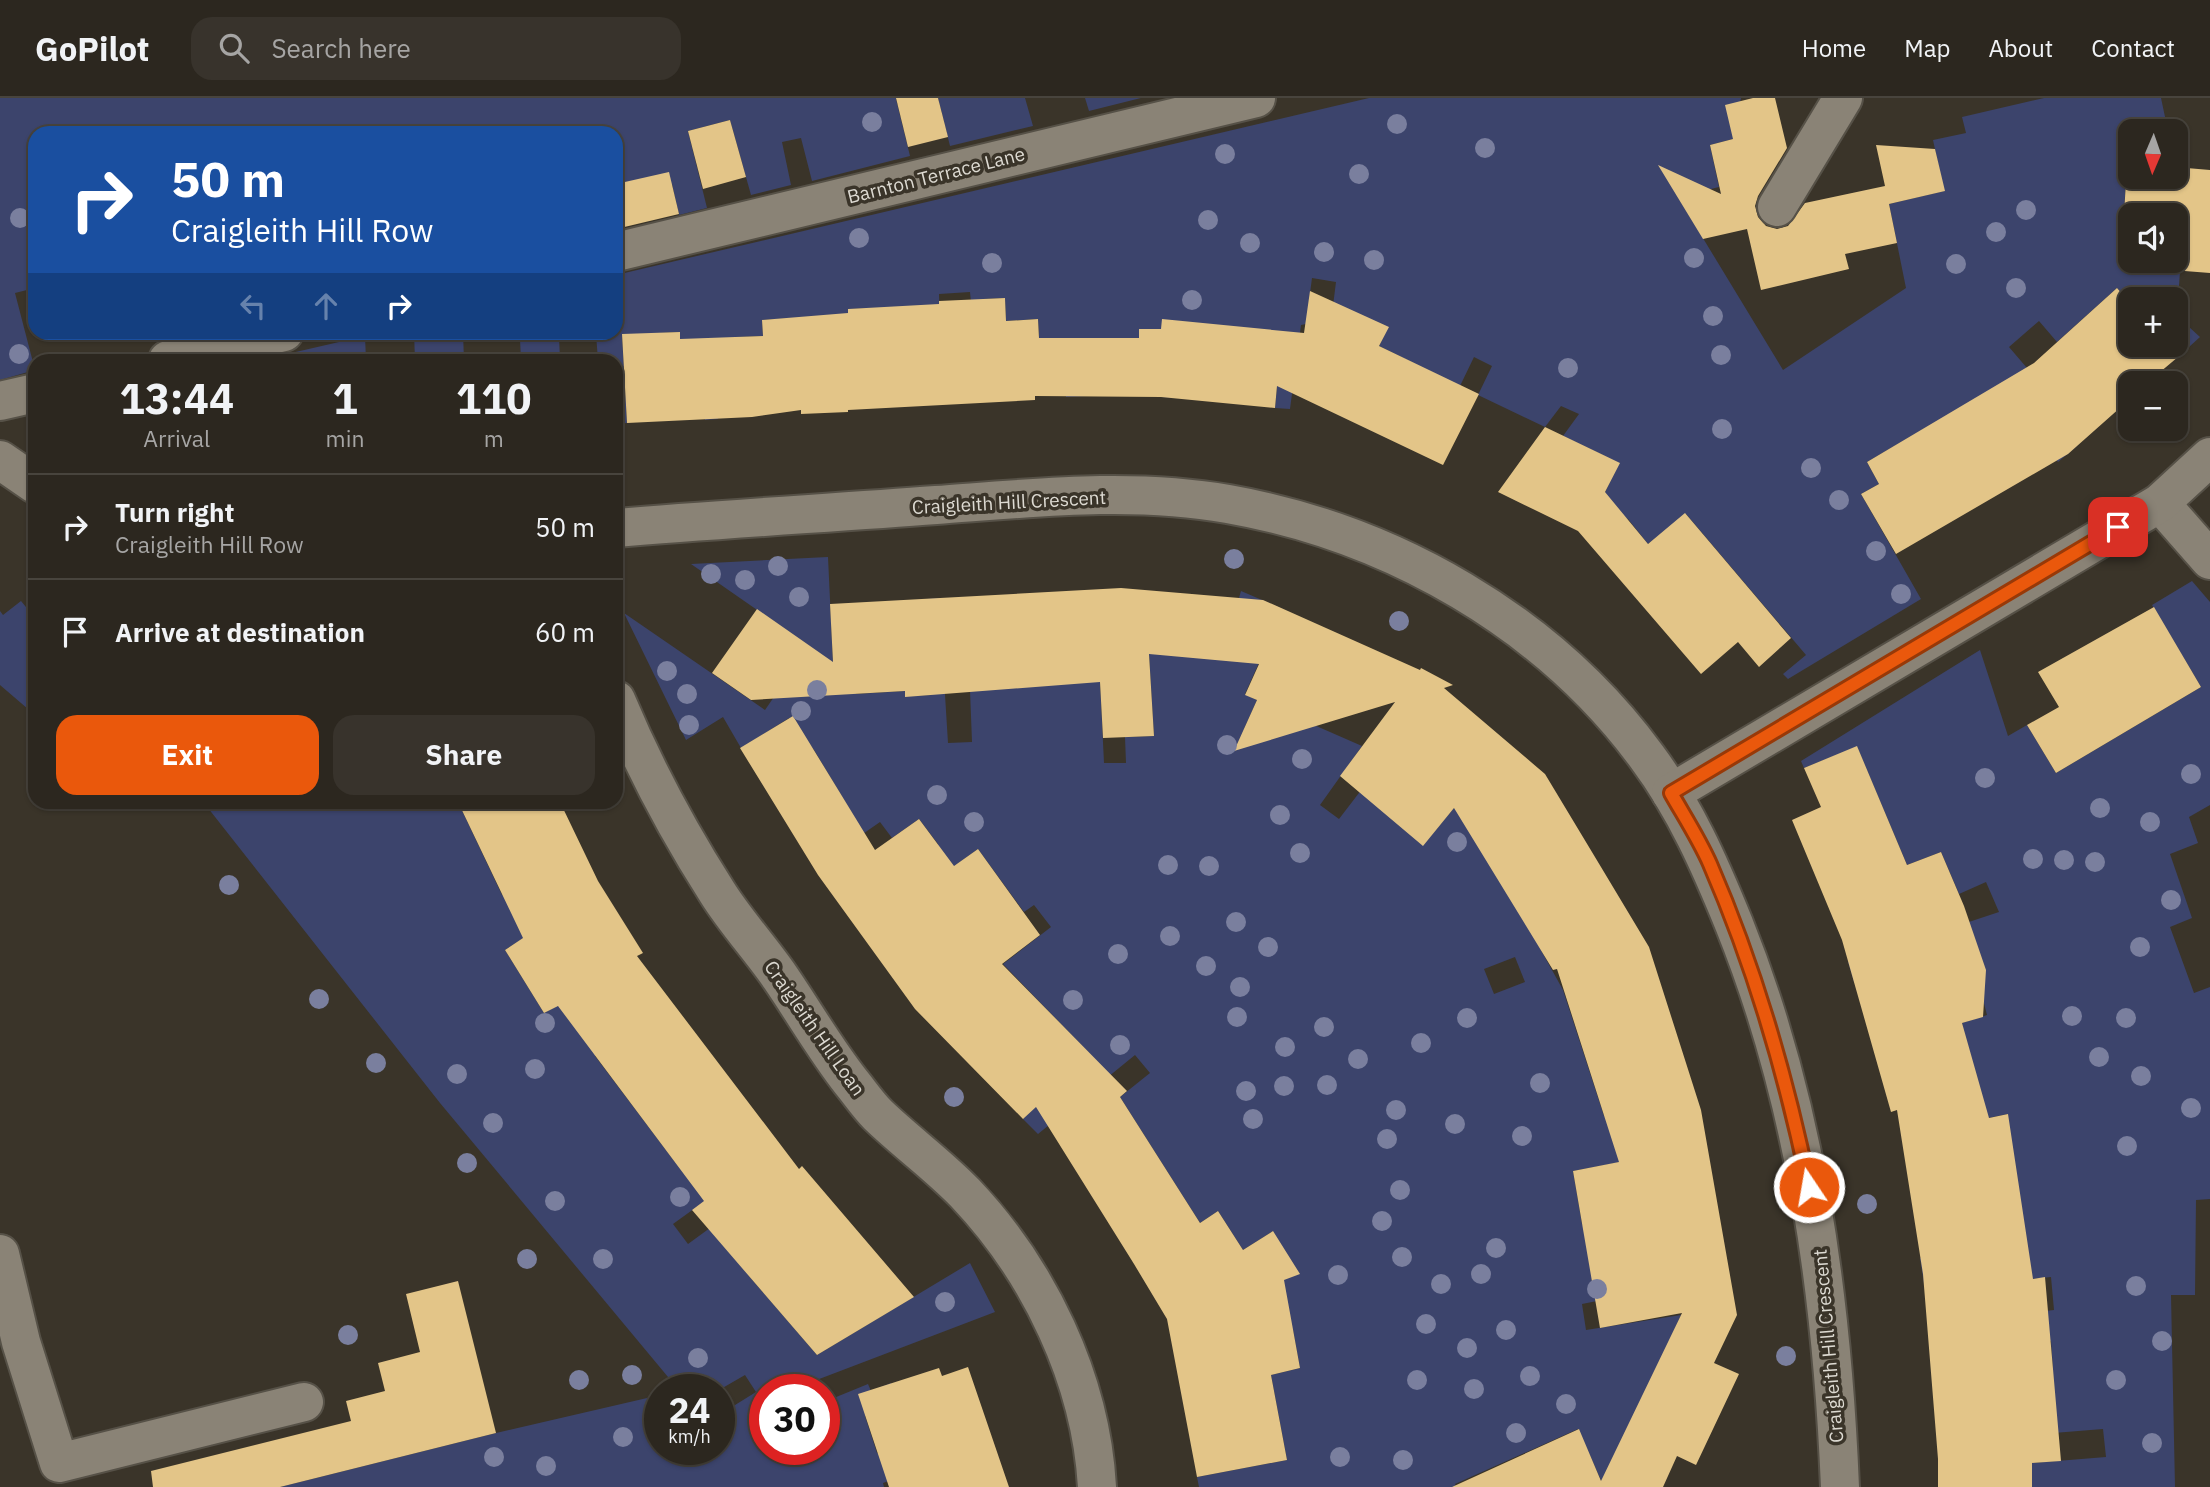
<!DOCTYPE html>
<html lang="en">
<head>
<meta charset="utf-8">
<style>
	:root { --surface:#2c271f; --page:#38332c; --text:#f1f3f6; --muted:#a6a5a4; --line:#48443d; --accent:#ea580c }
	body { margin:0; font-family:"IBM Plex Sans",sans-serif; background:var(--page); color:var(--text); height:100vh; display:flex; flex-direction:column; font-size:26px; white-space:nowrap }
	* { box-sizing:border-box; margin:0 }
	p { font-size:23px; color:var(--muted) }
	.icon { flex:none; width:38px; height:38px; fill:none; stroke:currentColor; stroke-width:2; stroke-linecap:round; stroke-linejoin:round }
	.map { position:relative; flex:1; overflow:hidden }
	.sheet { position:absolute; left:28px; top:256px; width:595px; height:455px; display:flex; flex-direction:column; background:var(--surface); border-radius:21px; box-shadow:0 2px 5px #0004,0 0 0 2px var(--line) }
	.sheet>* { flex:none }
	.banner { position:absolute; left:28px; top:28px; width:595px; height:214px; border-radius:21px; box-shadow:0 2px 5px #0004,0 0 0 2px var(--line); background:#1a4fa0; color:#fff; overflow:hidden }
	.needle { width:46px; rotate:182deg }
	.controls { position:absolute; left:2118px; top:21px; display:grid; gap:14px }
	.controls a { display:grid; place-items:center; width:70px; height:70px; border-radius:14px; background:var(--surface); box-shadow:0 2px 5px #0004,0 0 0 2px var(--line); font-size:35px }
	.speed { position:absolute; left:644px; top:1276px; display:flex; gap:14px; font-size:35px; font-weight:700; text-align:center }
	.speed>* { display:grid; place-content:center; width:91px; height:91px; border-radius:50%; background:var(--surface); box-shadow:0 2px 5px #0004,0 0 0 2px var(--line); line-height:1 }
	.speed small { font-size:18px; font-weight:400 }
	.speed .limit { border:10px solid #d22; background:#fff; color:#111 }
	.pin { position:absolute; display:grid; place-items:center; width:60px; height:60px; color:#fff; margin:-30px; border-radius:14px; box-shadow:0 4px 10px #0006 }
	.me { position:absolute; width:77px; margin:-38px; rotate:348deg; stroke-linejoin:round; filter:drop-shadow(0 0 5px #0008) }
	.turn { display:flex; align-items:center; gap:24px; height:147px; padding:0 28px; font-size:32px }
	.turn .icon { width:91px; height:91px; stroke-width:2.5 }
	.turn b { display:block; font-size:49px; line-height:60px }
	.lanes { display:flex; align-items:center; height:66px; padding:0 28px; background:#0003; justify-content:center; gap:35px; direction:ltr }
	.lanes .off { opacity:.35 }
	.eta { display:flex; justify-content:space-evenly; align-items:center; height:119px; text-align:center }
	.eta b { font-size:42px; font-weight:700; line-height:49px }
	.action { display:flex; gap:14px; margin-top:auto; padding:14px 28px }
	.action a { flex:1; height:80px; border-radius:21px; background:var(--accent); color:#fff; font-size:28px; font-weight:700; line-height:80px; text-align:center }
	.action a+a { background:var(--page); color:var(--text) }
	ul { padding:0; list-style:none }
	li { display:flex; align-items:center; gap:21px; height:105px; padding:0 28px; border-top:2px solid var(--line) }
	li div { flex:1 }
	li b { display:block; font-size:26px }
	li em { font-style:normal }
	header { display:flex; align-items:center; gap:42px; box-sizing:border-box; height:98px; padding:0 35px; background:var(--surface); border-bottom:2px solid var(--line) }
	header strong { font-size:33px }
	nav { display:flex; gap:38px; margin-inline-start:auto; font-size:24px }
	.search { width:490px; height:63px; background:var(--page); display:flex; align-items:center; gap:18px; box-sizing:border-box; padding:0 24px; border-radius:21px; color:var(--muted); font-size:26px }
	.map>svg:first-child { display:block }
	.green { fill:#3c446c; fill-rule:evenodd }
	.building { fill:#e3c588; fill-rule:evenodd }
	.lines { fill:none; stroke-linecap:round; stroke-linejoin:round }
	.minor-casing { stroke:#565147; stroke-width:42 }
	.minor { stroke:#8a8376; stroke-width:38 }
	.tree { fill:#7a7f9e }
	.route-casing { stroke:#983908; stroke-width:18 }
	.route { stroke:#ea580c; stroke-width:12 }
	.labels { text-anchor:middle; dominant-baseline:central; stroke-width:7; stroke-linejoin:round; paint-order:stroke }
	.street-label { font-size:19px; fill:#dddad2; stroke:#3a3429 }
</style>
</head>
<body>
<header>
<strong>GoPilot</strong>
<div class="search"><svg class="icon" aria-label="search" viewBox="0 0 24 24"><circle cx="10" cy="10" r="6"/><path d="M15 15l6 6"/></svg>Search here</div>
<nav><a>Home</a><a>Map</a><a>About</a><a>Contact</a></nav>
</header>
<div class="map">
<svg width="2210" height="1389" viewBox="0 0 2210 1389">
	<rect width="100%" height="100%" fill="#3a3429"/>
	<g class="green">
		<path d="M0,0H899L896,1L910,58L812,83L801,40L782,44L791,87L751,97L730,22L688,33L707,110L679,117L672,86L629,95L616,86V35H35V190L15,195L35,272L0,282Z"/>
		<path d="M938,0H1025L1033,28L950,48Z"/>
		<path d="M1085,0H1141L1089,13Z"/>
		<path d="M1369,0H1741L1733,41L1710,47L1719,89L1678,99L1783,272L1906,190L1889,106L1944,93L1933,42L1966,35L1962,19L2044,0H2161L2168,33H2130V66H2127L2121,162L2132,169L2180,173L2177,218L2200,239L2178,259L2167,247H2175V201H2130V205L2117,190L2057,244L2039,223L2009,249L2027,270L2017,279L2077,348L2058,364L2004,284L1867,364L1879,386L1861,396L1921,501L1788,581L1783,576L1806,557L1686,416L1648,446L1628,421L1597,411L1619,365L1563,338L1579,316L1561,308L1545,329L1478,297L1492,268L1474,259L1460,288L1379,248L1388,229L1324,279L1336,184L1312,180L1306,226L1301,227L1290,311L1275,310L1282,234L1175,300L1162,299V231H1139V240H1087L1086,298L1066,299L1065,271L1041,272L1038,221L1006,223L1005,200L983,201L973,225L970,194L939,196L940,227L878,210L848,211L849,233L793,220L762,222L763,238L737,239L739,290L716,291L718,321L705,322L701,261H681L679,234L622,237L627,325L616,326V262H598L596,236L559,238L560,262H521L520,241L488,242L487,235L616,234V177Z"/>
		<path d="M414,235H463L464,262H415Z"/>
		<path d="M365,238L366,262H261Z"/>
		<path d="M828,459L833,566H854L856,596L905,593V598L932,597L927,501L939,500L948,645L972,644L970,592L1100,583L1104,665H1126L1125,639L1154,638L1149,556L1239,500L1241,493L1283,511L1245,596L1257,602L1244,631L1282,613L1362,648L1320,707L1339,721L1362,691L1423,747L1469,692L1542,854L1563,892L1604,1018L1707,1048L1573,1073L1582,1126L1622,1198L1582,1206L1586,1232L1681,1217L1604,1389L1578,1331L1455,1386L1456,1389H1199L1197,1379L1287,1362L1271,1277L1300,1270L1293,1232L1264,1237L1273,1133L1243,1152L1218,1113L1200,1125L1120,999L1150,975L1135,957L1038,1036L1023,1021L1090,956L1003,866L1051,829L1034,807L1024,814L978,751L942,777L938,746L919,721L892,740L880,724L814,770L853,717L814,652L789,620L741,650L723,619L686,642L624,515L765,612L809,548L691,466ZM1515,859L1525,884L1494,896L1484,871Z"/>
		<path d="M2192,483L2210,504V707L2189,719L2198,745L2170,756L2192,820L2170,829L2194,895L2210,889V1101L2196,1102L2195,1197H2171L2175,1389H2032V1365L2106,1359L2103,1331L2029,1337L2053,1271L2051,1243L2020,1245L2018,1216L2054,1212L2051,1179L1925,1192L1920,1160L1949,1156L2008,1016L1978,1022L1962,925L1987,917L1979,886L1944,859L1854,884L1848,864L1999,814L1986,784L1959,796L1941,754L1907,767L1857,649L1804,670L1801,663L1980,552L2008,638L2027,627L2056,675L2201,589L2152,507Z"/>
		<path d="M21,503L35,520V617L0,587V513L3,517Z"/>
		<path d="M191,704H458L502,797L552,822L505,852L544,915L592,887L648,918L595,958L675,1064L750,1008L781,1048L673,1126L688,1146L725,1119L749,1178L817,1257L970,1165L995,1214L814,1283L816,1291L765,1292V1351H824V1304L868,1286L871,1293L891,1285L898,1307L865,1318L877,1355L920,1372L883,1385L884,1389H280L496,1335L660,1297V1351H719V1317L756,1294L745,1277L719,1292L678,1291L440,1005L208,710Z"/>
	</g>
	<g class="building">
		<path d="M896,0H938L948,39L908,49Z"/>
		<path d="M1753,0H1775L1787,50L1758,98L1755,108L1758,119L1766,128L1777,131L1788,128L1805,105L1885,88L1876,47L1935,51L1945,93L1889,106L1897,145L1845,156L1849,171L1761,192L1747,131L1703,141L1658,67L1721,96L1710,47L1733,41L1725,7Z"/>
		<path d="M730,22L746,79L703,91L688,33Z"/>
		<path d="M2127,66H2130V79H2175V69L2210,72V175L2121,168ZM2130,117H2175V163H2130Z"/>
		<path d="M669,74L679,116L616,131V86Z"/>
		<path d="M2117,190L2130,205V247H2167L2178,259L2147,285H2130V301L2068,356L1896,456L1861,396L1879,386L1867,364L2034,265Z"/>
		<path d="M1310,193L1389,229L1379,248L1479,296L1443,367L1277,288L1275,310L1161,299L1035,298V302L848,312V314L801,316V312L752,319L627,325L622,236L680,234V241L763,238L762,222L848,215V211L939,206V203L1005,200L1006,223L1038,221L1039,240H1139V231H1161L1162,221L1304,235Z"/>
		<path d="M1545,329L1620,365L1605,394L1648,446L1685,415L1791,540L1759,569L1738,544L1701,576L1578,433L1498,394Z"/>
		<path d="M1121,490L1263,502L1420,572L1421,570L1453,587L1444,590L1545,676L1601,769L1649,849L1701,1012L1737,1217L1714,1265L1739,1276L1696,1367L1677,1358L1663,1389H1452L1579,1331L1601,1383L1682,1215L1600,1230L1573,1073L1619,1064L1557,871L1553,872L1454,710L1423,748L1340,678L1395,604L1234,653L1257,602L1245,597L1259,566L1149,556L1154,638L1103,640L1100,584L905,599V593L751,602L712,575L757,511L833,564L830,506Z"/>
		<path d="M2154,509L2201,589L2056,675L2027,627L2059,609L2038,574Z"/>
		<path d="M793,618L875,752L919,721L954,768L978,751L1040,837L1002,866L1127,993L1120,999L1200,1125L1218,1113L1243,1152L1273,1133L1300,1176L1284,1182L1300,1270L1271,1277L1287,1362L1197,1379L1167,1221L1134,1166L1036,1009L1023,1021L915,911L818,777L740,650Z"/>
		<path d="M1857,648L1907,767L1941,754L1964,808L1986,872L1983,919L1962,925L1989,1020L2008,1016L2033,1181L2045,1179L2061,1363L2032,1365V1389H1938V1361L1923,1176L1897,1012L1891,1014L1842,842L1792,722L1821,709L1804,670Z"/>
		<path d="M458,704H560L598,783L643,855L637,858L799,1071L802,1068L914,1199L817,1257L692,1112L704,1103L558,908L544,915L505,852L523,840Z"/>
		<path d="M458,1183L496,1335L280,1389H153L151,1373L351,1323L346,1303L385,1293L378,1265L420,1254L406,1196Z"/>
		<path d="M968,1269L1009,1389H889L858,1296L939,1270L942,1278Z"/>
	</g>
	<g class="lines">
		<defs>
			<g id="minor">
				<path d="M1777,109L1843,0"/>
				<path d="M616,154L1256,0"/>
				<path d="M168,262L284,234"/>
				<path d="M0,303L35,295"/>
				<path d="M0,362L35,386"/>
				<path d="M2160,405L2210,462"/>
				<path d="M616,430C723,421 830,415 936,407C1033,400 1132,389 1228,406C1392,435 1548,524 1647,659C1685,710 1710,767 1734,826C1806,1005 1832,1197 1840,1389"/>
				<path d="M616,602C644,669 678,733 717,794C735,823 760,850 780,879C804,914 825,951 851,984C860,995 868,1007 878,1017C906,1044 938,1067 965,1095C1039,1173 1091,1281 1097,1389"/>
				<path d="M1671,695L2160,405L2210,359"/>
				<path d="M0,1156L21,1244L59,1365L304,1304"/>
			</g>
		</defs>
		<use href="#minor" class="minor-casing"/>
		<use href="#minor" class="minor"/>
	</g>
	<g class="tree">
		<circle cx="872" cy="24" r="10"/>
		<circle cx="1397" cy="26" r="10"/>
		<circle cx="1485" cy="50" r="10"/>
		<circle cx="1225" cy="56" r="10"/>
		<circle cx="1359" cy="76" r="10"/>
		<circle cx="2026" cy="112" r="10"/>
		<circle cx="20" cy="120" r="10"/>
		<circle cx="1208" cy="122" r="10"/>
		<circle cx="1996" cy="134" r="10"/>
		<circle cx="859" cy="140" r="10"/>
		<circle cx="1250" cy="145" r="10"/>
		<circle cx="1324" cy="154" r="10"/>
		<circle cx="1694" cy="160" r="10"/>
		<circle cx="1374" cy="162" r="10"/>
		<circle cx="992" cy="165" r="10"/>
		<circle cx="1956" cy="166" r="10"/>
		<circle cx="2016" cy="190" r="10"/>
		<circle cx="1192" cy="202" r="10"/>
		<circle cx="1713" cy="218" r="10"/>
		<circle cx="19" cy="256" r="10"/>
		<circle cx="1721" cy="257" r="10"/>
		<circle cx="1568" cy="270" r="10"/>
		<circle cx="1722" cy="331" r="10"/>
		<circle cx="1811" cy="370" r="10"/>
		<circle cx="1839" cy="402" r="10"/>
		<circle cx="1876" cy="453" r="10"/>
		<circle cx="1234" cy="461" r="10"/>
		<circle cx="778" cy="468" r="10"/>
		<circle cx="711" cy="476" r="10"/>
		<circle cx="745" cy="482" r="10"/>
		<circle cx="1901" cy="496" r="10"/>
		<circle cx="799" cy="499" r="10"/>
		<circle cx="1399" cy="523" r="10"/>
		<circle cx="667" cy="573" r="10"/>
		<circle cx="817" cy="592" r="10"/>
		<circle cx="687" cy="596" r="10"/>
		<circle cx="801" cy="613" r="10"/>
		<circle cx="689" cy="627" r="10"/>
		<circle cx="1227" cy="647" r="10"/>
		<circle cx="1302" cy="661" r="10"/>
		<circle cx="2191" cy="676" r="10"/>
		<circle cx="1985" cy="680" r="10"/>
		<circle cx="937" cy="697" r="10"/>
		<circle cx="2100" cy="710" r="10"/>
		<circle cx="1280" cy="717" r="10"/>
		<circle cx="974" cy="724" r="10"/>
		<circle cx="2150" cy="724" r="10"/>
		<circle cx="1457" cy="744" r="10"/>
		<circle cx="1300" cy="755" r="10"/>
		<circle cx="2033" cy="761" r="10"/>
		<circle cx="2064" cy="762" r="10"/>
		<circle cx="2095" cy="764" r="10"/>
		<circle cx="1168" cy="767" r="10"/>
		<circle cx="1209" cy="768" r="10"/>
		<circle cx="229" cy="787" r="10"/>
		<circle cx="2171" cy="802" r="10"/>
		<circle cx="1236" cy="824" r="10"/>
		<circle cx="1170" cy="838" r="10"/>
		<circle cx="1268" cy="849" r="10"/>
		<circle cx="2140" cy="849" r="10"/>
		<circle cx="1118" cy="856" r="10"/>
		<circle cx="1206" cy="868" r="10"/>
		<circle cx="1240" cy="889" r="10"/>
		<circle cx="319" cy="901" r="10"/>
		<circle cx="1073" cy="902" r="10"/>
		<circle cx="2072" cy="918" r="10"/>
		<circle cx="1237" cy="919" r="10"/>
		<circle cx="1467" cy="920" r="10"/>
		<circle cx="2126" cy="920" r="10"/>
		<circle cx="545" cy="925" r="10"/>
		<circle cx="1324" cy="929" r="10"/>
		<circle cx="1421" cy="945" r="10"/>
		<circle cx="1120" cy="947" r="10"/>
		<circle cx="1285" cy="949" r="10"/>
		<circle cx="2099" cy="959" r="10"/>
		<circle cx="1358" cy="961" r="10"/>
		<circle cx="376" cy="965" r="10"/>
		<circle cx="535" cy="971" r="10"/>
		<circle cx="457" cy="976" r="10"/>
		<circle cx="2141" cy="978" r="10"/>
		<circle cx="1540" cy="985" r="10"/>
		<circle cx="1327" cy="987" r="10"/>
		<circle cx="1284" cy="988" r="10"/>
		<circle cx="1246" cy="993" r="10"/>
		<circle cx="954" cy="999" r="10"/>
		<circle cx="2191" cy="1010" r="10"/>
		<circle cx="1396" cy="1012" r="10"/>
		<circle cx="1253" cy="1021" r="10"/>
		<circle cx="493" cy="1025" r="10"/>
		<circle cx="1455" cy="1026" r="10"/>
		<circle cx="1522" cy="1038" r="10"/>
		<circle cx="1387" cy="1041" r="10"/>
		<circle cx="2127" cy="1048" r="10"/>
		<circle cx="467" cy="1065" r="10"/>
		<circle cx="1400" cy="1092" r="10"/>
		<circle cx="680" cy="1099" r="10"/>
		<circle cx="555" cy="1103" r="10"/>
		<circle cx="1867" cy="1106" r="10"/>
		<circle cx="1382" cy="1123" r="10"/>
		<circle cx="1496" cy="1150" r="10"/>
		<circle cx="1402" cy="1159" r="10"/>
		<circle cx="527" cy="1161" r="10"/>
		<circle cx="603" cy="1161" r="10"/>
		<circle cx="1481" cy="1176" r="10"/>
		<circle cx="1338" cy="1177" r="10"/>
		<circle cx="1441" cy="1186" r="10"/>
		<circle cx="2136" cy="1188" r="10"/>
		<circle cx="1597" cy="1191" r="10"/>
		<circle cx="945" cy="1204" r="10"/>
		<circle cx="1426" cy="1226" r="10"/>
		<circle cx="1506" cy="1232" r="10"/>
		<circle cx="348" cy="1237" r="10"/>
		<circle cx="2162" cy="1243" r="10"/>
		<circle cx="1467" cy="1250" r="10"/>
		<circle cx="1786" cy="1258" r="10"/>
		<circle cx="698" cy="1260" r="10"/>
		<circle cx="632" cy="1277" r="10"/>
		<circle cx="1530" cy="1278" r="10"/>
		<circle cx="579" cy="1282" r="10"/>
		<circle cx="1417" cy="1282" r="10"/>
		<circle cx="2116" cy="1282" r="10"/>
		<circle cx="1474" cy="1291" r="10"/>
		<circle cx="1566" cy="1306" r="10"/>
		<circle cx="1516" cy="1335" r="10"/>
		<circle cx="623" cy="1339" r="10"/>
		<circle cx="2152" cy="1345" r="10"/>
		<circle cx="494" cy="1359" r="10"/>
		<circle cx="1340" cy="1359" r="10"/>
		<circle cx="1403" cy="1362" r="10"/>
		<circle cx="546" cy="1368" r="10"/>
	</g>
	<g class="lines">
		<defs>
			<path id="route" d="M1809,1089C1786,977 1755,870 1710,766C1699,741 1684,718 1671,695L2118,429"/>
		</defs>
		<use href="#route" class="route-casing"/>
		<use href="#route" class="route"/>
	</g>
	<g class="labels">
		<g class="street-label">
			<text transform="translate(936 77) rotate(-14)">Barnton Terrace Lane</text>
			<text transform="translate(1009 404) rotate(-3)">Craigleith Hill Crescent</text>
			<text transform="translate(815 930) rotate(55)">Craigleith Hill Loan</text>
			<text transform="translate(1828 1248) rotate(-95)">Craigleith Hill Crescent</text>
		</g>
	</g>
</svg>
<div class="controls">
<a><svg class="needle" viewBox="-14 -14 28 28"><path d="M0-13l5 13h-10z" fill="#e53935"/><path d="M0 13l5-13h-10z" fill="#a6a5a4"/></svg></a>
<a><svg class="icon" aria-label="sound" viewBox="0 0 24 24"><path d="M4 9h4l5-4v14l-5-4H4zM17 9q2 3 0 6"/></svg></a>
<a>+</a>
<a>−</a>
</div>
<div class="speed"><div>24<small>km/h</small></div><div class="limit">30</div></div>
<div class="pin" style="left:2118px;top:429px;background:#d93025"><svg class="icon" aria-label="arrive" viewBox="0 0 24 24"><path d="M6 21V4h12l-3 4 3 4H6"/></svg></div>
<svg class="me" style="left:1809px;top:1089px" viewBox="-20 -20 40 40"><circle r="17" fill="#ea580c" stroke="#fff" stroke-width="3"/><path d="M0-11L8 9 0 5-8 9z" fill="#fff"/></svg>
<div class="banner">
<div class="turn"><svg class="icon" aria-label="right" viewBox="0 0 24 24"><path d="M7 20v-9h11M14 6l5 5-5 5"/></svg><div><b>50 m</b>Craigleith Hill Row</div></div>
<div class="lanes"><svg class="icon off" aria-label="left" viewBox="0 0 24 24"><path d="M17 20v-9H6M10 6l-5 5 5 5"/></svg><svg class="icon off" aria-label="ahead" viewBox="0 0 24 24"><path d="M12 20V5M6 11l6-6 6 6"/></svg><svg class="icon" aria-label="right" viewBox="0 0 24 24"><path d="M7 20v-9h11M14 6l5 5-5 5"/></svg></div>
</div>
<section class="sheet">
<div class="eta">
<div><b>13:44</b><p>Arrival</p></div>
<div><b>1</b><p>min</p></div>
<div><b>110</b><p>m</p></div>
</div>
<ul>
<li><svg class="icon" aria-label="right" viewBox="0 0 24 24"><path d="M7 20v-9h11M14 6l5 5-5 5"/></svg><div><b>Turn right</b><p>Craigleith Hill Row</p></div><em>50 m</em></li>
<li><svg class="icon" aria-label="arrive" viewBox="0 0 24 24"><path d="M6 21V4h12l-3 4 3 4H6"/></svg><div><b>Arrive at destination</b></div><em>60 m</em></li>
</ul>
<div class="action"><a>Exit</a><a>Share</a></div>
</section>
</div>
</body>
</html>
